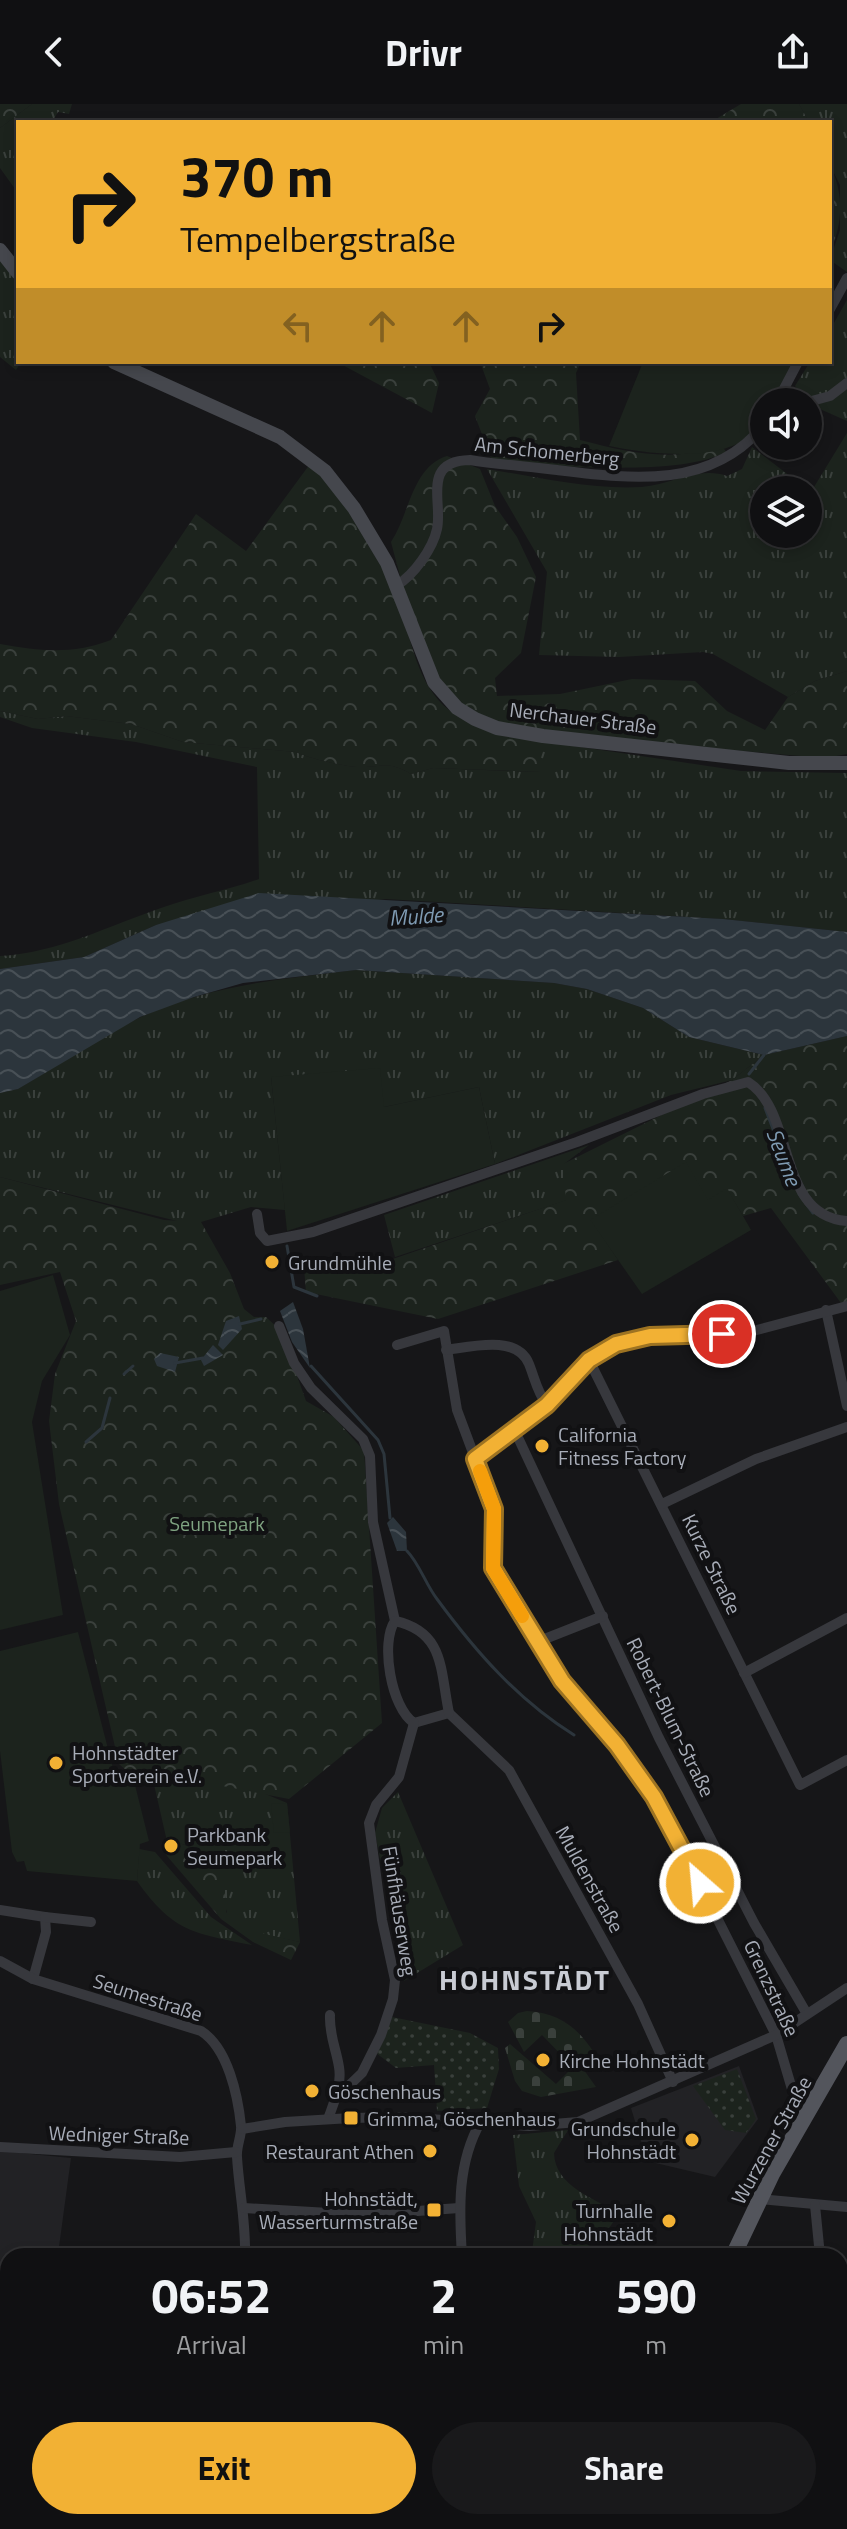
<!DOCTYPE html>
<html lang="en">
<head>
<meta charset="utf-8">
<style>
	:root { --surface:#101012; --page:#19191b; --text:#f1f3f6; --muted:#9c9d9f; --line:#303032; --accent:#f2b134 }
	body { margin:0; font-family:"Titillium Web",sans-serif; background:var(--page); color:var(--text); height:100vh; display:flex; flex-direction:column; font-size:30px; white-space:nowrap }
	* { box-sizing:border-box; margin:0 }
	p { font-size:26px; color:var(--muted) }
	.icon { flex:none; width:44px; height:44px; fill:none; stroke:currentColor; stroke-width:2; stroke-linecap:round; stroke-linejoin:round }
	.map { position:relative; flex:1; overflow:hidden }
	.details { position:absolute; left:0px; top:2144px; width:848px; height:282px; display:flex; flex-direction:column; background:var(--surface); border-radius:24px 24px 0 0; box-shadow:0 4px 12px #0003,0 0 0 2px var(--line) }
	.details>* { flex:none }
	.top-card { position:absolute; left:16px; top:16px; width:816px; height:244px; border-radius:0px; box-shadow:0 4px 12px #0003,0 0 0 2px var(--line); background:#f2b134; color:#111; overflow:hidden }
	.controls { position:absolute; left:750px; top:284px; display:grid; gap:16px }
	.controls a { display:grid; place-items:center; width:72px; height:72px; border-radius:50%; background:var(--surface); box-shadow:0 4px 12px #0003,0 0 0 2px var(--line); font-size:40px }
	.pin { position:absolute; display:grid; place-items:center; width:68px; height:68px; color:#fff; margin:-34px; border:4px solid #fff; border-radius:50%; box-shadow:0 2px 8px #0007 }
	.me { position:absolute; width:88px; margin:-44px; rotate:333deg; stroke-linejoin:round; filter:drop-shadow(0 0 6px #0008) }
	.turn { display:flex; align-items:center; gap:28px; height:168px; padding:0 32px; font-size:36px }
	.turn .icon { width:104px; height:104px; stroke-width:2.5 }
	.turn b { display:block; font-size:56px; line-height:68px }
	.lanes { display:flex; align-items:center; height:76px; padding:0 32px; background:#0003; justify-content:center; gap:40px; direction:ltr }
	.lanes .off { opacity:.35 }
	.eta { display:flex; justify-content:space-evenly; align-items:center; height:136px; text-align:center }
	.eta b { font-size:48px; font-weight:700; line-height:56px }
	.cta { display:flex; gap:16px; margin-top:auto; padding:16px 32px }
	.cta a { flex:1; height:92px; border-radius:48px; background:var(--accent); color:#111; font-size:32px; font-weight:700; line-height:92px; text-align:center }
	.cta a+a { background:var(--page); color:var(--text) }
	header { display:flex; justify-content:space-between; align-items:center; height:104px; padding:0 32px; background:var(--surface); font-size:36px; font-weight:700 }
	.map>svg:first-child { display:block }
	.built { fill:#222225 }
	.grass { fill:url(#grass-tufts); fill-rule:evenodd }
	.forest { fill:url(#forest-crowns) }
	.cemetery { fill:url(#cemetery-stones) }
	.park { fill:url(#park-dots) }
	.garden { fill:#1c231d }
	.water { fill:url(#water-waves) }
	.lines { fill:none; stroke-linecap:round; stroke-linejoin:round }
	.stream { stroke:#2c353c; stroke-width:3 }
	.street { stroke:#37383d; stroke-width:10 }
	.secondary { stroke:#45474d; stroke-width:14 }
	.primary { stroke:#53555c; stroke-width:16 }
	.highway { stroke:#63666e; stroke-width:18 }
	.route-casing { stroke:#9d7322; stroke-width:20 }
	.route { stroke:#f2b134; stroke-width:14 }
	.slow { stroke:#f59e0b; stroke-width:14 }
	.poi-dot { fill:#f2b134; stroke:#111113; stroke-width:3 }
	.labels { text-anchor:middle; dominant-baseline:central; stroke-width:8; stroke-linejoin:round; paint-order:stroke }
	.street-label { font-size:20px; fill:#a8adb8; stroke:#111113 }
	.poi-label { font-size:20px; fill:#a8adb8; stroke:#111113; text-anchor:start }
	.park-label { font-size:20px; fill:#7fa381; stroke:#111113 }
	.water-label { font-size:22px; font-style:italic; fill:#7f9bb3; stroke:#111113 }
	.district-label { font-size:28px; font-weight:bold; letter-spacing:2px; fill:#c9ccd4; stroke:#111113 }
</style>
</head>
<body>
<header><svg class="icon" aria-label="back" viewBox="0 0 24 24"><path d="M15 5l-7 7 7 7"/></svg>Drivr<svg class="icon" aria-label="share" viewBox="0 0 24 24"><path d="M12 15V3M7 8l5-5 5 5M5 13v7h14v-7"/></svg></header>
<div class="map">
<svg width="847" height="2425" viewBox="0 0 847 2425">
	<defs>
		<pattern id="grass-tufts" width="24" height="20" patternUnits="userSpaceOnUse" patternTransform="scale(2)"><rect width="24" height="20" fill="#1c231d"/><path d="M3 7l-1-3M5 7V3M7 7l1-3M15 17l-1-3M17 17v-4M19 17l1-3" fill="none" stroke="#3a403c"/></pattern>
		<pattern id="forest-crowns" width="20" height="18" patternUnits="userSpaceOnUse" patternTransform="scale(2)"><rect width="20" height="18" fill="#1c231d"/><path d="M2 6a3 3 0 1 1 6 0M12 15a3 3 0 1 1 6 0" fill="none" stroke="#3a403c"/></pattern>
		<pattern id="cemetery-stones" width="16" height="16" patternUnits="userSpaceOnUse" patternTransform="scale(2)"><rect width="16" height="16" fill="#1c231d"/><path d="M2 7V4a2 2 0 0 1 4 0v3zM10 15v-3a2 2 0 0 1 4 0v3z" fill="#3a403c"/></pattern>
		<pattern id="park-dots" width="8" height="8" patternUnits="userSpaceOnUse" patternTransform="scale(2)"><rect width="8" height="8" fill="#1c231d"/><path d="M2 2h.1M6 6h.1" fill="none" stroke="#3a403c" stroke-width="1.8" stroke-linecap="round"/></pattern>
		<pattern id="water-waves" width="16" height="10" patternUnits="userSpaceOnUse" patternTransform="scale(2)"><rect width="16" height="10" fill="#2c353c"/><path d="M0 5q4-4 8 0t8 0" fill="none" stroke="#485056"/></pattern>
	</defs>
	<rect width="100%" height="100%" fill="#161618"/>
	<g class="built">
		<path d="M739,1962L758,2015L715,2073L647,2057L631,2004Z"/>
		<path d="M0,2047L71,2054L59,2143L98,2152H8V2356H0Z"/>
		<path d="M255,2418H405L406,2425H255Z"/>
	</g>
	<g class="grass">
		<path d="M32,0H72L69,10L58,8L52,18H18V89L0,64V24Z"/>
		<path d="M799,0H847V168L830,156L840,126V81L830,61V18H809Z"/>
		<path d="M0,153L18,175V258H21L16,266L0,253Z"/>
		<path d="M847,196V317L811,301L795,282L810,258H830V226Z"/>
		<path d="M847,329V567L815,577L788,593L713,550L703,548L619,553L539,551L547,468L487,365C537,373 591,386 642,383C672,381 697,362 727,372L742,365L752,343L811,388ZM764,386H808V430H764Z"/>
		<path d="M0,607L38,615L66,612L131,620L183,638L296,648C307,654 343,662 357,663C382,664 387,656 411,670L433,664L540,668L541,637L741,667L847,669V828L723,815L386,795L156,821L84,853L0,865V852C58,849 110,821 164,803C195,792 229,786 259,775L257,663L136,638L32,624L0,613Z"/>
		<path d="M356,866L554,879L587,885L643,904L689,933L764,951L732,976L671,991L495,1060L479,983L384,1003L271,973L285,1106L251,1103L201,1118H181L0,1073V989L18,985C59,961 99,933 141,913C209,881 282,875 356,866Z"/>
		<path d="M589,1041L564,1060L567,1096L395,1153L384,1111Z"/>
		<path d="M129,1572L251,1684L287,1699L300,1838L253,1828V1838L221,1815L227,1808C215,1765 216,1744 167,1737Z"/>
		<path d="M398,1688L463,1841L404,1877L375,1729L382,1704Z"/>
		<path d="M139,1745L155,1748L211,1813L252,1841C194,1829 174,1829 137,1777Z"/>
		<path d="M568,2026L554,2049C555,2082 593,2094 619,2109C593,2152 579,2146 532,2148L536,2118L519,2082L513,2031Z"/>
		<path d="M0,2384L8,2388V2418H21L22,2425H0Z"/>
		<path d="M42,2418H188V2425H41Z"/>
	</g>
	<g class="forest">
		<path d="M0,0H32L0,24Z"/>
		<path d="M741,0H799L809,18H711Z"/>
		<path d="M830,61C844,90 843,119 830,148Z"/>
		<path d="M337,258H429L439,279L432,309Z"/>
		<path d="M480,258H581L576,269L580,336C634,350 667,357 723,343L726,348C677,374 551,360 493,359L475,312L490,285Z"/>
		<path d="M447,352L480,365L495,402L517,433L536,473L521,549L495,574L497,592L560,590L632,575L695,577L727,607L765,626L788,593L815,577L847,567V650L825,654L730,646L501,621L481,615L447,591L415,528L391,438C410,409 412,363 447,352Z"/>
		<path d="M310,360C348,396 381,448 398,498C412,535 416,580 449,606C472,625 513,629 541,637V668L433,664L411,670C387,656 382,664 357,663C343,662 307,654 296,648L183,638L131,620L66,612L38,615L0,607V540C40,547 72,551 111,536L196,410L246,447Z"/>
		<path d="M847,932V1198L841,1199L771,1104L743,1112L727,1085L708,1097L591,1116L618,1156L438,1215L306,1188L304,1163L381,1159L566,1096L563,1060L732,976L764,951Z"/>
		<path d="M0,1073L164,1116L201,1118L230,1169L244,1205L254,1213H266L281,1227L306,1297L334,1313L364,1347L382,1619L289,1695L202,1678L134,1673L119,1660L59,1400L49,1317L55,1270L76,1217L60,1168L0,1181Z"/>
		<path d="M179,1739C211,1748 229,1780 226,1813L221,1815L167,1752L163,1743Z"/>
		<path d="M252,1827L300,1838L291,1856L253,1838Z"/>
	</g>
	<path class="cemetery" d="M527,1907C558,1909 576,1922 593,1947L579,1959L596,1983L541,1993L522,1987L515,1977L505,1944L510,1940L556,1980L573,1963L542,1931L524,1948L508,1918L518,1909Z"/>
	<g class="park">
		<path d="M392,1913L470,1929L498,1944L499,1965L487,2004L437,2007L434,1961L396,1964L376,1949Z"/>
		<path d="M737,1965L756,2015L746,2029L725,2026L693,1982Z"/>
	</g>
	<g class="garden">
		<path d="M643,258H796L772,298H764C764,366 651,351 609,342Z"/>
		<path d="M380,964L384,1003L479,983L495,1060L287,1127L271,973Z"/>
		<path d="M686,1058L708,1096L727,1084L751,1126L642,1190L590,1116Z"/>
		<path d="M53,1171L70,1231L42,1277L32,1318L63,1511L0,1526V1187Z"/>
		<path d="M78,1528L115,1672L124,1670L128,1682L135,1681L149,1737L140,1740L137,1777L27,1767L24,1757L17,1758L12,1748L0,1647V1547Z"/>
		<path d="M287,1699L290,1728L274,1729L271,1700Z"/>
	</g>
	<g class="water">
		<path d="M259,789L723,815L847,828V932L764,951L689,933L643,904L587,885L554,879L356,866L243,879L194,893L140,913L18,985L0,989V865L84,853L156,821Z"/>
		<path d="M293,1198L303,1225L310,1264L292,1238L280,1207Z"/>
		<path d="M239,1212L242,1225L223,1246L218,1241L226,1217Z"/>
		<path d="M213,1241L223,1251L204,1262L201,1256Z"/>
		<path d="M160,1249L179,1253L175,1268L157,1262L154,1255Z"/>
		<path d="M393,1413L406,1428L407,1447H397L387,1419Z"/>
	</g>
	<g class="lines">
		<g class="stream">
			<path d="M749,970L764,951"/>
			<path d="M765,1004L778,1038"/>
			<path d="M799,1090L813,1109"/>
			<path d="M287,1142L294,1183L317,1192"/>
			<path d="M240,1220L261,1215"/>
			<path d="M175,1259L203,1254"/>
			<path d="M311,1262L378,1336L384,1350L390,1414"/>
			<path d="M124,1270L133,1262"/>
			<path d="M86,1338L102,1324L110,1294"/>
			<path d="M407,1447C419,1459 426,1481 437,1495C476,1548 518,1596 574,1631"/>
		</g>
		<g class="street">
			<path d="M830,205L847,174"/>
			<path d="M777,298L798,258"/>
			<path d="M808,298L830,292L847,279"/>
			<path d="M397,481C414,471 433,444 437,425C443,398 421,357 470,356C499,361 528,362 557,366C631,375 711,386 764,321"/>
			<path d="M257,1110L260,1129L267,1137L313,1128L577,1038L703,990L748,978C796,1008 776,1112 847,1117"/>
			<path d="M826,1206L847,1302"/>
			<path d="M279,1222L294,1259L311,1284L363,1335L370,1352L373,1418L395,1517C380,1538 391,1604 414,1619L449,1609L509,1666L638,1900L673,1978"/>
			<path d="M397,1241L444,1227L457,1306L494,1405L493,1464L562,1577L617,1641L662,1705L776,1931L797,2002L807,2009"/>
			<path d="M446,1246C470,1243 517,1230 529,1260C535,1275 537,1288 547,1301"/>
			<path d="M589,1256L800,1681L847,1656"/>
			<path d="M514,1325L659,1634L754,1819L807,1910"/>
			<path d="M475,1355L547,1301L589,1256L616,1240L650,1232L753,1227L847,1202"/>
			<path d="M662,1400L756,1355L847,1323"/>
			<path d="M395,1517C445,1528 440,1566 449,1609"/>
			<path d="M537,1538L603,1512"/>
			<path d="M744,1569L847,1514"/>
			<path d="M0,1806L45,1813L46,1828L33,1875"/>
			<path d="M45,1813L91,1818"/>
			<path d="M0,1857L33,1875L201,1927C228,1944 238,1992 241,2022C242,2032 236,2042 237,2053C239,2086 246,2118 245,2152"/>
			<path d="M336,1994L362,1969L381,1931L393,1895L395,1876L382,1816L369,1719L376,1701L399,1673L414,1619"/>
			<path d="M328,2015C334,1998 342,1981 339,1963C336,1944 329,1931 330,1911"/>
			<path d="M242,2025L285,2018L351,2014L401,2013L529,2022L578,2018L776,1931L847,1884"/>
			<path d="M0,2043L180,2053L236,2048"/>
			<path d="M760,2095L847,2103"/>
			<path d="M815,2101L820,2152"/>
			<path d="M244,2104L362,2111L459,2104"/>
			<path d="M462,2152C459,2105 457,2059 481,2017"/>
			<path d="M551,2152H603"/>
			<path d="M840,2328L847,2327"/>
			<path d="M243,2418V2425"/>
			<path d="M818,2418L845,2425"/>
			<path d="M643,2425V2418"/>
		</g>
		<g class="secondary">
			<path d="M0,146L18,169"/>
			<path d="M114,258L280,333L325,367L354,404L387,459L434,578L457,604L475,615L497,624L543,632L789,659H847"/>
		</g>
		<g class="primary">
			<path d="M733,2152L772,2070L847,1940"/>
			<path d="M0,2372L8,2371"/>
			<path d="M746,2418L754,2425"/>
		</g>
		<path class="highway" d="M34,2418V2425"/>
	</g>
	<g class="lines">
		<defs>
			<path id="route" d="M700,1779L654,1693L617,1641L562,1577L493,1464L494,1405L475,1355L547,1301L589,1256L616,1240L650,1232L722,1230"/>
		</defs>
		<use href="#route" class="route-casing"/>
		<use href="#route" class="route"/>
		<path class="slow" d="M480,1367L494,1405L493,1464L522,1512"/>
	</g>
	<g class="poi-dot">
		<circle cx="272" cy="1158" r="8"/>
		<circle cx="542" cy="1342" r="8"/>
		<circle cx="56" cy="1659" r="8"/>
		<circle cx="171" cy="1742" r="8"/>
		<circle cx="543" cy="1956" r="8"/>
		<circle cx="312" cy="1987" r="8"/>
		<rect x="343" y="2006" width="16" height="16" rx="4"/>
		<circle cx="692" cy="2036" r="8"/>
		<circle cx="430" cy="2047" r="8"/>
		<rect x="426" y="2098" width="16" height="16" rx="4"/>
		<circle cx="669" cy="2117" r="8"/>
	</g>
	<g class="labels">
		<g class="street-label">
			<text transform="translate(547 347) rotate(6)">Am Schomerberg</text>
			<text transform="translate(583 614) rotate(7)">Nerchauer Straße</text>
			<text transform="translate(712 1460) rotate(64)">Kurze Straße</text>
			<text transform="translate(671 1613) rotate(64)">Robert-Blum-Straße</text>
			<text transform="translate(590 1775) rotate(61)">Muldenstraße</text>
			<text transform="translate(400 1807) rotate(81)">Fünfhäuserweg</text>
			<text transform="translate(772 1884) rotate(65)">Grenzstraße</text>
			<text transform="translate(148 1893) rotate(18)">Seumestraße</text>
			<text transform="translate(119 2031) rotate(2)">Wedniger Straße</text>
			<text transform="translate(771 2036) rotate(-61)">Wurzener Straße</text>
		</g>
		<g class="poi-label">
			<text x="288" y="1158">Grundmühle</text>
			<text x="558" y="1330">California<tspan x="558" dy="23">Fitness Factory</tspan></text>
			<text x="72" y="1648">Hohnstädter<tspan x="72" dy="23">Sportverein e.V.</tspan></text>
			<text x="187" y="1730">Parkbank<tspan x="187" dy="23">Seumepark</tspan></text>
			<text x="559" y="1956">Kirche Hohnstädt</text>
			<text x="328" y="1987">Göschenhaus</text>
			<text x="367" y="2014">Grimma, Göschenhaus</text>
			<text x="676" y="2024" text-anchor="end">Grundschule<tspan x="676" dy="23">Hohnstädt</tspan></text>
			<text x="414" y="2047" text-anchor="end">Restaurant Athen</text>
			<text x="418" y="2094" text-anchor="end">Hohnstädt,<tspan x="418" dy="23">Wasserturmstraße</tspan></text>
			<text x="653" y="2106" text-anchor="end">Turnhalle<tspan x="653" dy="23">Hohnstädt</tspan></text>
		</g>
		<g class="park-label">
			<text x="217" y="1419">Seumepark</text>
		</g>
		<g class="water-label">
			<text transform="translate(416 812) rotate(-4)">Mulde</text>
			<text transform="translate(784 1053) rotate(69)">Seume</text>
		</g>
		<g class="district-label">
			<text x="525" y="1875">HOHNSTÄDT</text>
		</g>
	</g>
</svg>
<div class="controls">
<a><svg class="icon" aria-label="sound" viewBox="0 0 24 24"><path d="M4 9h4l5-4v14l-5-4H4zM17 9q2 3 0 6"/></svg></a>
<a><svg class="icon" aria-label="layers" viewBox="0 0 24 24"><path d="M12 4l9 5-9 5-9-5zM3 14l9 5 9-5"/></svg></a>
</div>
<div class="pin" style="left:722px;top:1230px;background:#d93025"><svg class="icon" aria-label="arrive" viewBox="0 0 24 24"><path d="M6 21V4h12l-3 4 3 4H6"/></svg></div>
<svg class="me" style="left:700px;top:1779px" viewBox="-20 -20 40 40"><circle r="17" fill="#f2b134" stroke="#fff" stroke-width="3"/><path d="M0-11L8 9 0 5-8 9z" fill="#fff"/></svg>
<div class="top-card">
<div class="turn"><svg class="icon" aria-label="right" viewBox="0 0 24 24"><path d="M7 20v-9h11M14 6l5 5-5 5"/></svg><div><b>370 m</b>Tempelbergstraße</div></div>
<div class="lanes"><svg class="icon off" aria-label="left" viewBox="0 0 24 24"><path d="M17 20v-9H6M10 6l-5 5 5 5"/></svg><svg class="icon off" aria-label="ahead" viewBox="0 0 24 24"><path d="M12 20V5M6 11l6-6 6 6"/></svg><svg class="icon off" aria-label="ahead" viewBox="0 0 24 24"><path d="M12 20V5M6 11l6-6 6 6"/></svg><svg class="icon" aria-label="right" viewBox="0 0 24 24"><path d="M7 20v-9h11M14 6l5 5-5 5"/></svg></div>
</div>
<section class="details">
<div class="eta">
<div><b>06:52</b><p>Arrival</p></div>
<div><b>2</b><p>min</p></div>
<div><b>590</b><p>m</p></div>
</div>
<div class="cta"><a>Exit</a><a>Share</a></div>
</section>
</div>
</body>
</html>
